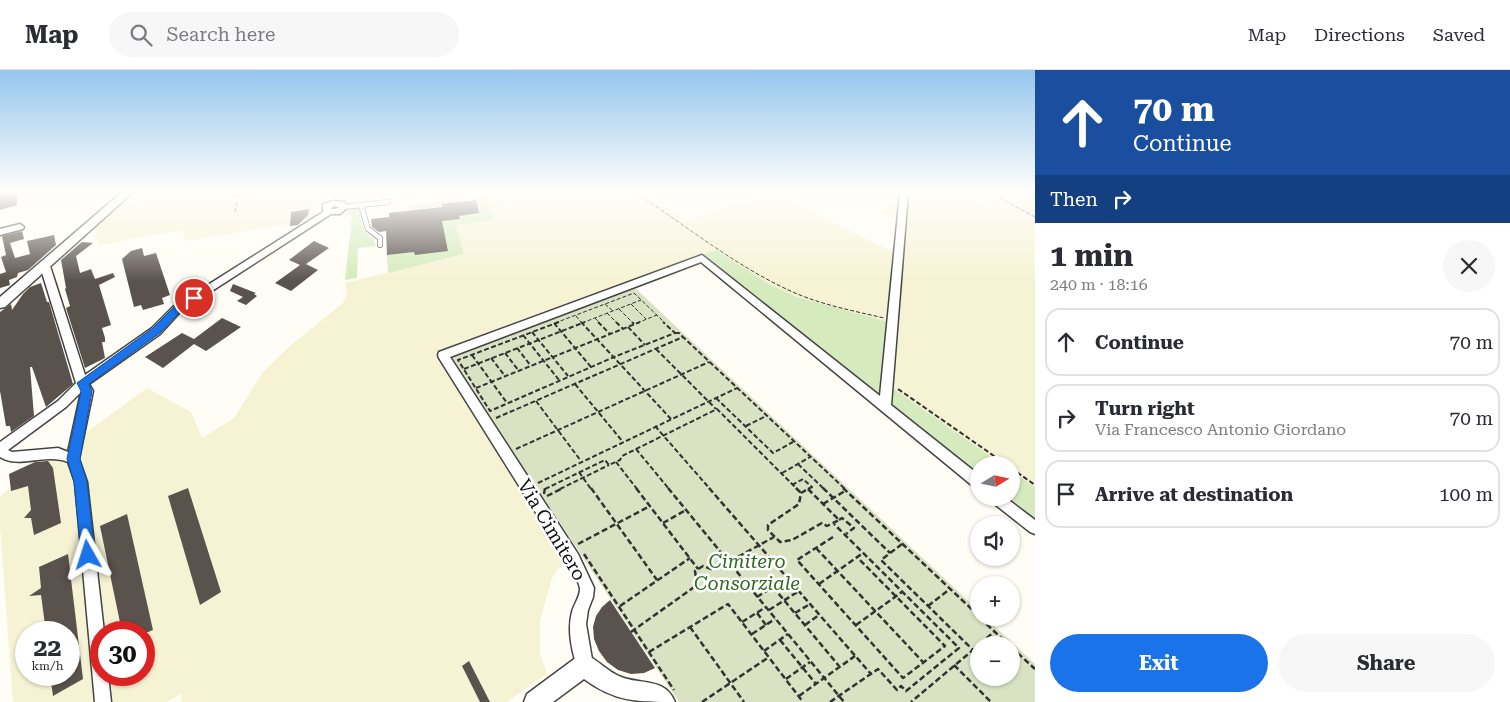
<!DOCTYPE html>
<html lang="en">
<head>
<meta charset="utf-8">
<style>
	:root { --surface:#fff; --page:#f7f7f7; --text:#2b2b33; --muted:#7c7c81; --line:#e1e1e2; --accent:#1a73e8 }
	body { margin:0; font-family:"Roboto Serif",serif; background:var(--page); color:var(--text); height:100vh; display:flex; flex-direction:column; font-size:19px; white-space:nowrap }
	* { box-sizing:border-box; margin:0 }
	p { font-size:16px; color:var(--muted) }
	.icon { flex:none; width:28px; height:28px; fill:none; stroke:currentColor; stroke-width:2; stroke-linecap:round; stroke-linejoin:round }
	.map { position:relative; flex:1; overflow:hidden }
	.panel { display:flex; flex-direction:column; background:var(--surface); width:475px }
	.panel>* { flex:none }
	.hud { background:#1a4fa0; color:#fff; overflow:hidden }
	.needle { width:32px; rotate:80deg }
	.controls { position:absolute; left:970px; top:386px; display:grid; gap:10px }
	.controls a { display:grid; place-items:center; width:50px; height:50px; border-radius:50%; background:var(--surface); box-shadow:0 1px 4px #0004; font-size:25px }
	.speed { position:absolute; left:15px; top:551px; display:flex; gap:10px; font-size:25px; font-weight:700; text-align:center }
	.speed>* { display:grid; place-content:center; width:65px; height:65px; border-radius:50%; background:var(--surface); box-shadow:0 1px 4px #0004; line-height:1 }
	.speed small { font-size:12px; font-weight:400 }
	.speed .limit { border:8px solid #d22; background:#fff; color:#111 }
	.pin { position:absolute; display:grid; place-items:center; width:42px; height:42px; color:#fff; margin:-21px; border:2px solid #fff; border-radius:50%; box-shadow:0 1px 5px #0007 }
	.me { position:absolute; width:55px; margin:-28px; rotate:354deg; stroke-linejoin:round; filter:drop-shadow(0 0 4px #0008) }
	.turn { display:flex; align-items:center; gap:18px; height:105px; padding:0 15px; font-size:22px }
	.turn .icon { width:65px; height:65px; stroke-width:2.5 }
	.turn b { display:block; font-size:35px; line-height:42px }
	.then { display:flex; align-items:center; height:48px; padding:0 15px; background:#0003; gap:10px; font-size:19px }
	.round { display:grid; place-items:center; flex:none; width:52px; height:52px; border-radius:26px; background:var(--page) }
	.head { display:flex; align-items:center; justify-content:space-between; height:85px; padding:0 15px }
	h1 { font-size:30px; font-weight:700; line-height:38px }
	.primary-button { display:flex; gap:10px; margin-top:auto; padding:10px 15px }
	.primary-button a { flex:1; height:58px; border-radius:30px; background:var(--accent); color:#fff; font-size:20px; font-weight:700; line-height:58px; text-align:center }
	.primary-button a+a { background:var(--page); color:var(--text) }
	ul { padding:0; list-style:none }
	li { display:flex; align-items:center; gap:15px; height:68px; margin:0 10px 8px; padding:0 5px; border:2px solid var(--line); border-radius:15px }
	li div { flex:1 }
	li b { display:block; font-size:19px }
	li em { font-style:normal }
	header { display:flex; align-items:center; gap:30px; box-sizing:border-box; height:70px; padding:0 25px; background:var(--surface); border-bottom:1px solid var(--line) }
	header strong { font-size:24px }
	nav { display:flex; gap:28px; margin-inline-start:auto; font-size:18px }
	.search { width:350px; height:45px; background:var(--page); display:flex; align-items:center; gap:12px; box-sizing:border-box; padding:0 18px; border-radius:28px; color:var(--muted); font-size:19px }
	main { display:flex; flex:1; min-height:0 }
	.map>svg:first-child { display:block }
	.farmland { fill:#f6f3d4; fill-rule:evenodd }
	.green { fill:#d5ebbd }
	.cemetery { fill:#d9e3c4; fill-rule:evenodd }
	.building { fill:#5a524d }
	.lines { fill:none; stroke-linecap:round; stroke-linejoin:round }
	.service-casing { stroke:#444; stroke-width:6 }
	.minor-casing { stroke:#444; stroke-width:3 }
	.tertiary-casing { stroke:#444; stroke-width:3 }
	.path-far2 { stroke:#333; stroke-width:1; stroke-dasharray:4 2; stroke-linecap:butt }
	.path-far1 { stroke:#333; stroke-width:2; stroke-dasharray:5 2.5; stroke-linecap:butt }
	.path { stroke:#333; stroke-width:2.5; stroke-dasharray:6 3; stroke-linecap:butt }
	.service { stroke:#fff; stroke-width:4.5 }
	.minor { fill:#fff; fill-rule:evenodd }
	.tertiary { fill:#fff; fill-rule:evenodd }
	.route { fill:#1a73e8; stroke:#114b97 }
	.labels { text-anchor:middle; dominant-baseline:central; stroke-width:5; stroke-linejoin:round; paint-order:stroke }
	.near-street-label { font-size:19px; fill:#111; stroke:#fff }
	.near-park-label { font-size:19px; font-style:italic; fill:#2f6b1f; stroke:#fff }
</style>
</head>
<body>
<header>
<strong>Map</strong>
<div class="search"><svg class="icon" aria-label="search" viewBox="0 0 24 24"><circle cx="10" cy="10" r="6"/><path d="M15 15l6 6"/></svg>Search here</div>
<nav><a>Map</a><a>Directions</a><a>Saved</a></nav>
</header>
<main>
<div class="map">
<svg width="1035" height="632" viewBox="0 0 1035 632">
	<rect width="100%" height="100%" fill="#fffdf5"/>
	<g class="farmland">
		<path d="M177,123H204L270,128L274,123H319L322,129L315,140L316,145L305,151L186,171L182,160L99,175L93,156L120,133L170,127Z"/>
		<path d="M485,123H643L686,151L739,132L744,134L777,123L894,183L900,152L880,141L901,132L900,123H966L982,133L1000,123H1035V417L1011,401V395H1003L884,312L885,251L797,227L767,213L717,181L636,208L435,283L565,489L552,508L540,551V583L547,604L507,632H182L180,624L167,632H13L0,457V426L147,318L191,342L202,368L234,348L262,303L291,275L343,233L347,225L345,213L464,184L456,154L494,150ZM26,562H69V605H26ZM101,562H144V605H101Z"/>
	</g>
	<g class="green">
		<path d="M486,127L494,150L456,155L464,184L388,203L387,185L414,182L415,184L448,180L444,161L410,155L459,149V146L479,143L475,130L409,141V135Z"/>
		<path d="M354,138H359C362,150 360,163 373,168L376,176L358,178L357,208L345,210L352,146L350,143L346,146H344Z"/>
		<path d="M717,180L767,213L797,227L885,251L888,254L884,312L1003,395H979V411L871,321L703,184Z"/>
		<path d="M1011,401L1035,417V459L998,428H1011Z"/>
	</g>
	<path class="cemetery" d="M634,217L979,541V548H986L1035,594V632H679L449,286ZM979,575H1011V608H979Z"/>
	<g class="building">
		<path d="M0,123H17V135L0,140Z"/>
		<path d="M476,130L479,143L459,146L460,149L442,151L448,181L415,185L414,182L387,185L386,161L379,162L372,157L371,149L389,147V143L442,137L441,134Z"/>
		<path d="M309,139L308,145L298,155L290,156L291,142Z"/>
		<path d="M22,161L24,169L10,173L15,188L30,184L27,171L54,165L56,175L28,200L18,203L17,207L9,210L10,215L0,218V204L6,202L1,187L6,185L2,166Z"/>
		<path d="M314,171L329,178L306,194L318,200L291,221L275,213L300,195L289,190Z"/>
		<path d="M82,172L93,173L76,186L80,203L91,199L95,209L113,203L115,207L99,215L111,255L102,258L105,268V272H102L105,288L85,298L66,238L70,236L65,219L66,218L61,190Z"/>
		<path d="M142,178L144,186L156,183L170,225L162,228L164,234L143,240L141,235L134,237L122,189L131,181Z"/>
		<path d="M41,213L47,232H49L73,314L46,337L32,297H30L34,346L11,362L10,356H6L0,321V242L11,234L12,240L23,224L30,217Z"/>
		<path d="M233,214L256,223L254,224L257,226L246,235L237,231L243,227L230,221Z"/>
		<path d="M222,248L241,257L206,281L194,274L163,298L145,287L182,263L194,269Z"/>
		<path d="M48,391L53,398L61,453L34,465L31,448H24L31,440L28,416L11,421L9,404L35,392Z"/>
		<path d="M188,418L221,522L200,535L168,426Z"/>
		<path d="M127,444L153,560L148,562H122L100,456Z"/>
		<path d="M68,484L83,609L53,626L50,605H69V562H46L41,525L29,526L41,518L39,497Z"/>
		<path d="M610,530L655,598L644,603L631,604L618,600L607,592L599,581L594,569L593,557L596,546L602,537Z"/>
		<path d="M469,591L490,632H480L462,596Z"/>
	</g>
	<g class="lines">
		<defs>
			<g id="service">
				<path d="M244,123H255"/>
				<path d="M235,125L237,123"/>
				<path d="M361,135L368,159L380,168V175"/>
				<path d="M344,137L388,132"/>
			</g>
			<g id="minor">
				<path d="M900,123H908L891,335L979,405V419L974,417L701,192L450,287L578,484L594,518L593,527L588,540L586,554L593,595L591,601L585,603L579,601C572,584 567,560 572,542C574,534 580,527 580,519C579,510 572,502 568,494L439,288L438,285L439,282L702,185L880,326Z"/>
				<path d="M333,131L345,132L347,138L340,144H331L181,241L160,264L89,314L93,321L79,389L87,412L104,562H101V605H108L111,632H95L75,412L68,392C45,383 19,399 0,387V372L58,331L76,313L40,196L45,193L50,196L85,305L152,258L173,237L323,142V134ZM334,136L339,137L335,139H330ZM81,322L68,382L58,378L12,382L8,380L66,337Z"/>
				<path d="M20,154L24,157L23,159L0,165V159Z"/>
				<path d="M990,428H1006L1035,450V464L1030,462L992,432Z"/>
			</g>
			<g id="tertiary">
				<path d="M121,123H132L5,237L0,238V227Z"/>
				<path d="M585,584C598,590 608,602 621,607C641,615 665,607 675,632C638,632 615,632 584,609L553,632H524L527,624L577,587Z"/>
			</g>
		</defs>
		<use href="#service" class="service-casing"/>
		<use href="#minor" class="minor-casing"/>
		<use href="#tertiary" class="tertiary-casing"/>
		<g class="path-far2">
			<path d="M636,123C688,157 738,198 795,223C823,235 854,241 884,248"/>
			<path d="M1000,128L1035,147"/>
			<path d="M235,142L237,131"/>
			<path d="M605,234L613,241"/>
			<path d="M631,234L646,249"/>
			<path d="M619,239L633,253"/>
			<path d="M607,243L617,253"/>
			<path d="M576,246L582,253"/>
			<path d="M595,248L600,253"/>
			<path d="M555,253L634,223L665,253"/>
			<path d="M582,253L641,230"/>
			<path d="M637,253L657,245"/>
		</g>
		<g class="path-far1">
			<path d="M559,252L458,290L490,341L614,287L675,263L663,252"/>
			<path d="M581,252L671,349"/>
			<path d="M598,252L610,264"/>
			<path d="M616,252L623,259"/>
			<path d="M632,252L634,254"/>
			<path d="M554,253L591,297"/>
			<path d="M628,257L645,275"/>
			<path d="M532,262L568,306"/>
			<path d="M675,263H679L683,267"/>
			<path d="M523,265L559,310"/>
			<path d="M517,278L531,296"/>
			<path d="M656,279L716,339"/>
			<path d="M505,283L519,301"/>
			<path d="M472,285L507,333"/>
			<path d="M491,288L505,306"/>
			<path d="M464,299L585,252"/>
			<path d="M575,314L623,372"/>
			<path d="M476,318L640,252"/>
			<path d="M898,319L1007,395"/>
			<path d="M716,328L773,383L793,372"/>
			<path d="M536,331L581,391"/>
			<path d="M496,348L683,267L845,419"/>
			<path d="M655,356L710,419"/>
			<path d="M746,356L766,346"/>
			<path d="M516,379L709,292"/>
			<path d="M636,379L669,419"/>
			<path d="M616,392L637,419"/>
			<path d="M798,394L824,419"/>
			<path d="M1011,398L1035,415"/>
			<path d="M579,402L591,419"/>
			<path d="M782,403L810,387"/>
			<path d="M538,413L737,318"/>
			<path d="M792,415L803,409L812,417L808,419"/>
			<path d="M545,419L605,390L609,395L620,390L622,386L717,339L797,419"/>
			<path d="M560,419L609,395"/>
		</g>
		<g class="path">
			<path d="M591,418L657,510"/>
			<path d="M636,418L698,499"/>
			<path d="M668,418L844,632"/>
			<path d="M709,418L871,604"/>
			<path d="M796,418L801,423"/>
			<path d="M823,418L890,483"/>
			<path d="M843,418L979,546"/>
			<path d="M808,419L810,418"/>
			<path d="M808,419L839,450L827,456L822,453L792,470L780,472L768,460V455L799,434L801,423Z"/>
			<path d="M544,424L545,418"/>
			<path d="M547,426L563,418"/>
			<path d="M823,434L845,421"/>
			<path d="M839,450L842,448L854,458L846,464"/>
			<path d="M663,453L686,440"/>
			<path d="M833,467L797,490L903,608L945,576L857,487"/>
			<path d="M578,474L650,436"/>
			<path d="M902,474L881,490L973,580L911,632"/>
			<path d="M816,478L923,592"/>
			<path d="M584,484L674,620"/>
			<path d="M819,514L863,483"/>
			<path d="M773,517L839,596"/>
			<path d="M757,527L787,508"/>
			<path d="M620,536L690,488"/>
			<path d="M928,536L950,519"/>
			<path d="M769,540L799,521"/>
			<path d="M757,543L766,555"/>
			<path d="M795,543L810,534"/>
			<path d="M980,548L1009,575"/>
			<path d="M742,552L766,537"/>
			<path d="M805,555L819,545"/>
			<path d="M856,555L902,522"/>
			<path d="M690,557L744,632"/>
			<path d="M631,562L697,515L695,501L703,496L714,500L774,467"/>
			<path d="M752,564L775,549"/>
			<path d="M780,570L816,614"/>
			<path d="M1011,577L1035,599"/>
			<path d="M973,580L995,561"/>
			<path d="M764,581L788,564"/>
			<path d="M649,582L728,534L803,632"/>
			<path d="M954,595L991,632"/>
			<path d="M786,609L810,592"/>
			<path d="M799,626L855,586"/>
			<path d="M702,632L769,587"/>
			<path d="M830,632L878,599L897,620L901,616L906,621L959,578L834,454"/>
		</g>
		<use href="#service" class="service"/>
		<use href="#minor" class="minor"/>
		<use href="#tertiary" class="tertiary"/>
	</g>
	<linearGradient id="sky" x2="0" y2="1"><stop stop-color="#95c6ee"/><stop offset="0.58" stop-color="#fffefa"/><stop offset="1" stop-color="#fffefa" stop-opacity="0"/></linearGradient>
	<rect width="1035" height="211" fill="url(#sky)"/>
	<path class="route" d="M194,225L197,226V231L181,241L160,263L89,314L92,321L80,389L87,412L95,485L93,490L88,492L83,490L81,485L74,412L67,389L81,321L77,313L153,258L174,237Z"/>
	<g class="labels">
		<g class="near-street-label">
			<text transform="translate(552 460) rotate(59)">Via Cimitero</text>
		</g>
		<g class="near-park-label">
			<text x="747" y="491">Cimitero<tspan x="747" dy="22">Consorziale</tspan></text>
		</g>
	</g>
</svg>
<div class="controls">
<a><svg class="needle" viewBox="-14 -14 28 28"><path d="M0-13l5 13h-10z" fill="#e53935"/><path d="M0 13l5-13h-10z" fill="#7c7c81"/></svg></a>
<a><svg class="icon" aria-label="sound" viewBox="0 0 24 24"><path d="M4 9h4l5-4v14l-5-4H4zM17 9q2 3 0 6"/></svg></a>
<a>+</a>
<a>−</a>
</div>
<div class="speed"><div>22<small>km/h</small></div><div class="limit">30</div></div>
<div class="pin" style="left:194px;top:228px;background:#d93025"><svg class="icon" aria-label="arrive" viewBox="0 0 24 24"><path d="M6 21V4h12l-3 4 3 4H6"/></svg></div>
<svg class="me" style="left:88px;top:485px" viewBox="-20 -20 40 40"><path d="M0-17L14 15 0 8-14 15z" fill="#1a73e8" stroke="#fff" stroke-width="4"/></svg>
</div>
<section class="panel">
<div class="hud">
<div class="turn"><svg class="icon" aria-label="ahead" viewBox="0 0 24 24"><path d="M12 20V5M6 11l6-6 6 6"/></svg><div><b>70 m</b>Continue</div></div>
<div class="then">Then<svg class="icon" aria-label="right" viewBox="0 0 24 24"><path d="M7 20v-9h11M14 6l5 5-5 5"/></svg></div>
</div>
<div class="head"><div><h1>1 min</h1><p>240 m · 18:16</p></div><a class="round"><svg class="icon" aria-label="close" viewBox="0 0 24 24"><path d="M6 6l12 12M18 6L6 18"/></svg></a></div>
<ul>
<li><svg class="icon" aria-label="ahead" viewBox="0 0 24 24"><path d="M12 20V5M6 11l6-6 6 6"/></svg><div><b>Continue</b></div><em>70 m</em></li>
<li><svg class="icon" aria-label="right" viewBox="0 0 24 24"><path d="M7 20v-9h11M14 6l5 5-5 5"/></svg><div><b>Turn right</b><p>Via Francesco Antonio Giordano</p></div><em>70 m</em></li>
<li><svg class="icon" aria-label="arrive" viewBox="0 0 24 24"><path d="M6 21V4h12l-3 4 3 4H6"/></svg><div><b>Arrive at destination</b></div><em>100 m</em></li>
</ul>
<div class="primary-button"><a>Exit</a><a>Share</a></div>
</section>
</main>
</body>
</html>
